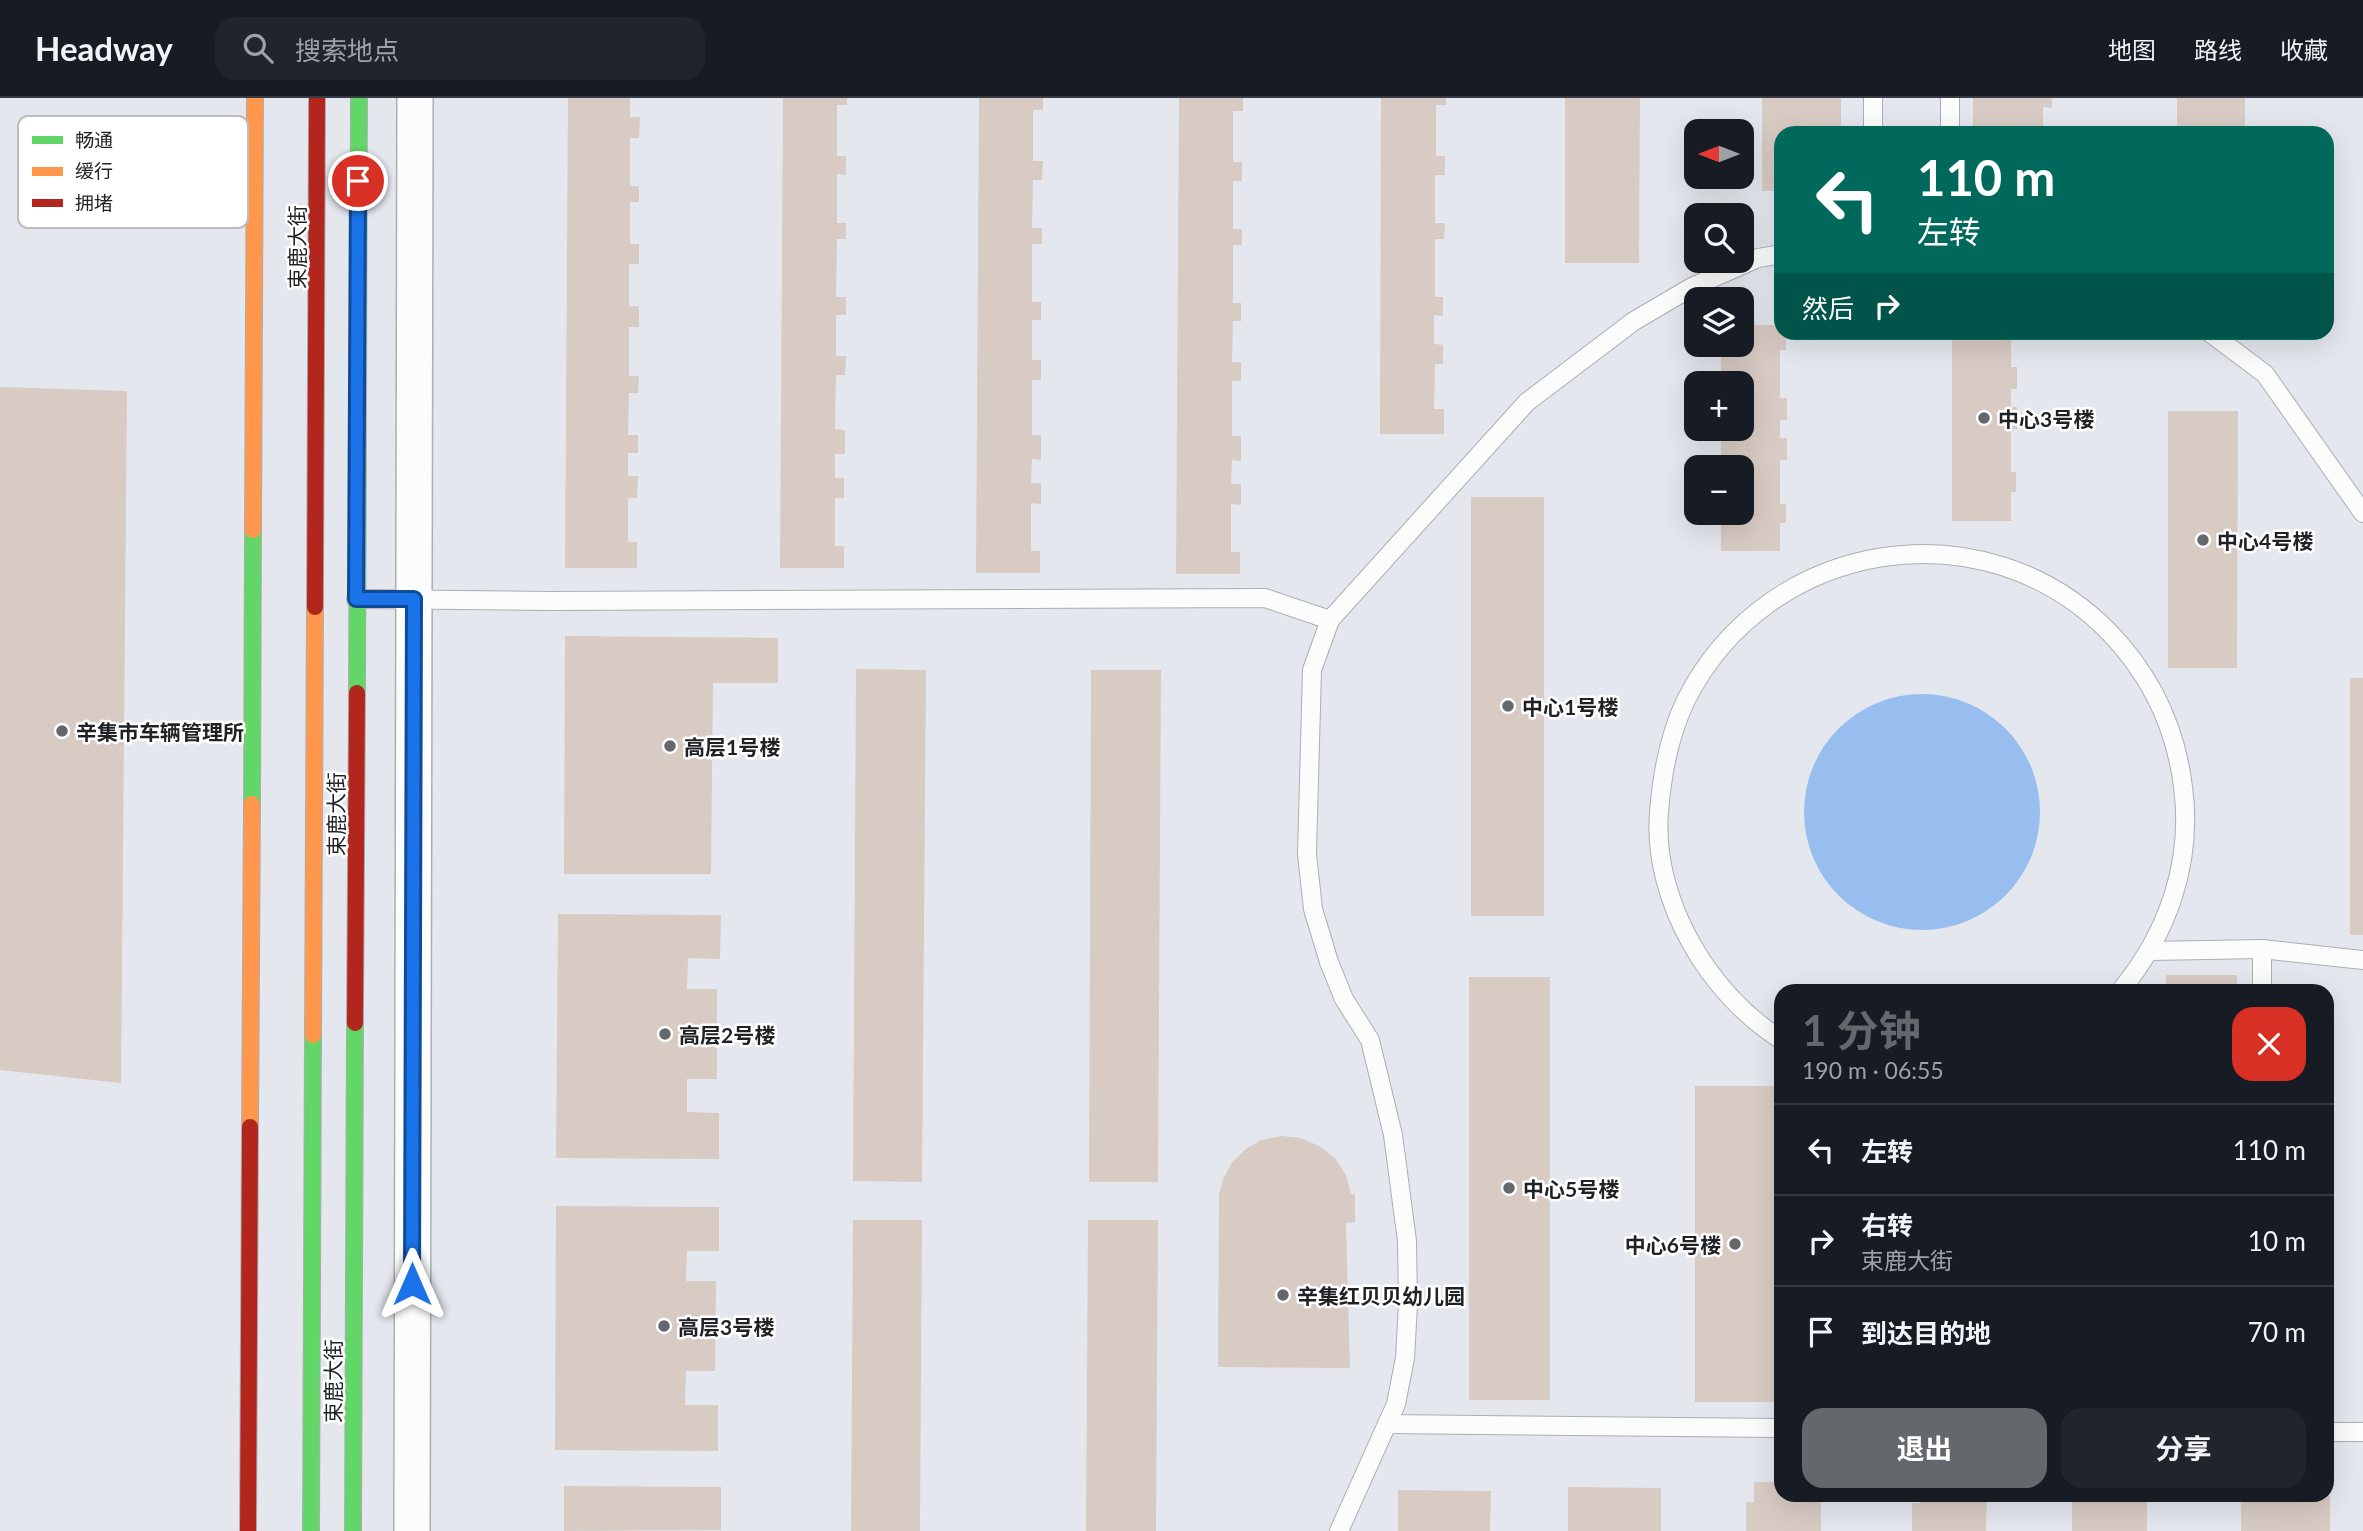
<!DOCTYPE html>
<html lang="zh">
<head>
<meta charset="utf-8">
<style>
	:root { --surface:#171b24; --page:#20242c; --text:#f1f3f6; --muted:#9ea1a6; --line:#363941; --accent:#64676b }
	body { margin:0; font-family:Lato,"Noto Sans SC",sans-serif; background:var(--page); color:var(--text); height:100vh; display:flex; flex-direction:column; font-size:26px; white-space:nowrap }
	* { box-sizing:border-box; margin:0 }
	p { font-size:23px; color:var(--muted) }
	.icon { flex:none; width:38px; height:38px; fill:none; stroke:currentColor; stroke-width:2; stroke-linecap:round; stroke-linejoin:round }
	.map { position:relative; flex:1; overflow:hidden }
	.sheet { position:absolute; left:1774px; top:886px; width:560px; height:518px; display:flex; flex-direction:column; background:var(--surface); border-radius:21px; box-shadow:0 7px 28px #0002 }
	.sheet>* { flex:none }
	.guide { position:absolute; left:1774px; top:28px; width:560px; height:214px; border-radius:21px; box-shadow:0 7px 28px #0002; background:#00695c; color:#fff; overflow:hidden }
	.needle { width:46px; rotate:270deg }
	.controls { position:absolute; left:1684px; top:21px; display:grid; gap:14px }
	.controls a { display:grid; place-items:center; width:70px; height:70px; border-radius:14px; background:var(--surface); box-shadow:0 7px 28px #0002; font-size:35px }
	.pin { position:absolute; display:grid; place-items:center; width:60px; height:60px; color:#fff; margin:-30px; border:4px solid #fff; border-radius:50%; box-shadow:0 2px 7px #0007 }
	.me { position:absolute; width:77px; margin:-38px; rotate:0deg; stroke-linejoin:round; filter:drop-shadow(0 0 5px #0008) }
	.turn { display:flex; align-items:center; gap:24px; height:147px; padding:0 28px; font-size:32px }
	.turn .icon { width:91px; height:91px; stroke-width:2.5 }
	.turn b { display:block; font-size:49px; line-height:60px }
	.then { display:flex; align-items:center; height:66px; padding:0 28px; background:#0003; gap:14px; font-size:26px }
	.round { display:grid; place-items:center; flex:none; width:74px; height:74px; border-radius:21px; background:var(--page) }
	.summary { display:flex; align-items:center; justify-content:space-between; height:119px; padding:0 28px }
	h1 { font-size:42px; font-weight:700; line-height:52px; color:var(--accent) }
	.cta { display:flex; gap:14px; margin-top:auto; padding:14px 28px }
	.cta a { flex:1; height:80px; border-radius:21px; background:var(--accent); color:#fff; font-size:28px; font-weight:700; line-height:80px; text-align:center }
	.cta a+a { background:var(--page); color:var(--text) }
	ul { padding:0; list-style:none }
	li { display:flex; align-items:center; gap:21px; height:91px; padding:0 28px; border-top:2px solid var(--line) }
	li div { flex:1 }
	li b { display:block; font-size:26px }
	li em { font-style:normal }
	header { display:flex; align-items:center; gap:42px; box-sizing:border-box; height:98px; padding:0 35px; background:var(--surface); border-bottom:2px solid var(--line) }
	header strong { font-size:33px }
	nav { display:flex; gap:38px; margin-inline-start:auto; font-size:24px }
	.search { width:490px; height:63px; background:var(--page); display:flex; align-items:center; gap:18px; box-sizing:border-box; padding:0 24px; border-radius:21px; color:var(--muted); font-size:26px }
	.map>svg:first-child { display:block }
	.water { fill:#97beef }
	.building { fill:#d8cbc4 }
	.lines { fill:none; stroke-linecap:round; stroke-linejoin:round }
	.lane-casing { stroke:#abaeb2; stroke-width:20 }
	.street-casing { stroke:#abaeb2; stroke-width:38 }
	.fast-casing { stroke:#abaeb2; stroke-width:18 }
	.slow-casing { stroke:#abaeb2; stroke-width:18 }
	.jam-casing { stroke:#abaeb2; stroke-width:18 }
	.lane { stroke:#fbfcfc; stroke-width:18 }
	.street { stroke:#fbfcfc; stroke-width:35 }
	.fast { stroke:#63d668; stroke-width:16 }
	.slow { stroke:#ff974d; stroke-width:16 }
	.jam { stroke:#b3261e; stroke-width:16 }
	.route-casing { stroke:#114b97; stroke-width:18 }
	.route { stroke:#1a73e8; stroke-width:12 }
	.poi-dot { fill:#64676b; stroke:#fff; stroke-width:2.5 }
	.labels { text-anchor:middle; dominant-baseline:central; stroke-width:5; stroke-linejoin:round; paint-order:stroke }
	.street-label { font-size:21px; fill:#1f2125; stroke:#fff }
	.poi-label { font-size:21px; font-weight:bold; fill:#1f2125; stroke:#fff; text-anchor:start }
	.key { fill:#fff; stroke:#bcbcbe; stroke-width:2 }
	.key-label { font-size:19px; fill:#1f2125 }
</style>
</head>
<body>
<header>
<strong>Headway</strong>
<div class="search"><svg class="icon" aria-label="search" viewBox="0 0 24 24"><circle cx="10" cy="10" r="6"/><path d="M15 15l6 6"/></svg>搜索地点</div>
<nav><a>地图</a><a>路线</a><a>收藏</a></nav>
</header>
<div class="map">
<svg width="2363" height="1433" viewBox="0 0 2363 1433">
	<rect width="100%" height="100%" fill="#e4e8ee"/>
	<circle class="water" cx="1922" cy="714" r="118"/>
	<g class="building">
		<path d="M568,0H630V19H640L639,40H630V88H639V104H630V146H639V166H629V208H639V229H629V278H639L638,295H629L628,337H638V355H628V378H638L637,400H628V444H637V470H565Z"/>
		<path d="M783,0H847V7H837V58H846V77L837,76V125H846V141H837L836,199H846V217H836V258H846L845,277H836L835,331L845,332V356H835V380H844V400H835V448H844V470H780Z"/>
		<path d="M979,0H1043V12H1033V63H1043L1042,82H1033L1032,130H1042V146H1032V204H1041V222H1032V262H1041V282H1032V337H1041V362L1032,361L1031,385H1041V406L1031,405V453H1040V475H976Z"/>
		<path d="M1179,0H1243V13H1233V64H1242V83H1233V131H1242V147H1233V205H1241V223H1233L1232,264H1241V283H1232V338H1241V363L1232,362L1231,386H1241V407L1231,406V454H1240V476H1176Z"/>
		<path d="M1381,0H1446V7H1436V58H1445V77H1435V125H1445L1444,141H1435V199H1443V218L1434,217V246L1443,247V266H1435L1434,311H1444V336H1380Z"/>
		<path d="M1565,0H1640L1639,165H1565Z"/>
		<path d="M1762,0H1841V35H1782V93H1762Z"/>
		<path d="M1973,0H2052V10L2043,9V35H1973Z"/>
		<rect x="2177" y="0" width="68" height="35"/>
		<path d="M1741,227H1780V233L1786,234V252H1780V300H1787V322H1780V340H1787V362H1780V406H1786V425H1780V453H1721V415H1741V369H1721V331H1741V285H1721V247H1741Z"/>
		<path d="M1952,234H2011V269H2017V291H2011V309H2017V331H2011V374H2016V394H2011V423H1952Z"/>
		<path d="M0,289L127,293L121,985L0,972Z"/>
		<path d="M2168,313H2238L2237,570H2168Z"/>
		<rect x="1471" y="399" width="73" height="419"/>
		<path d="M565,538L778,540V585H713L711,776H564Z"/>
		<path d="M856,571L926,572L922,1084L853,1083Z"/>
		<path d="M1091,572H1161L1158,1084H1089Z"/>
		<rect x="2350" y="580" width="13" height="257"/>
		<path d="M558,816L721,817L720,861L688,860L687,891H717V981H687V1014L719,1015V1061L556,1060Z"/>
		<rect x="2166" y="877" width="71" height="15"/>
		<rect x="1469" y="879" width="81" height="423"/>
		<rect x="1695" y="988" width="79" height="316"/>
		<path d="M1281,1038L1301,1040L1319,1048L1335,1060L1346,1077L1351,1096H1355V1124L1346,1125L1350,1270L1218,1269L1219,1096L1224,1079L1233,1063L1246,1051L1261,1042Z"/>
		<path d="M556,1108L719,1109V1153H687L686,1183H716L715,1273H686L685,1307H718V1353L555,1352Z"/>
		<path d="M853,1122H922L920,1433H851Z"/>
		<path d="M1088,1122H1158L1156,1433H1086Z"/>
		<path d="M1754,1384H1782V1396H1821V1433H1746V1404H1754Z"/>
		<path d="M564,1388L721,1389V1432L564,1433Z"/>
		<path d="M1568,1389L1661,1390V1433H1568Z"/>
		<path d="M1398,1392L1491,1393L1490,1433H1398Z"/>
		<path d="M1920,1396H1987L1986,1433H1912V1405H1920Z"/>
		<path d="M2080,1396H2147V1433H2072V1403H2080Z"/>
		<path d="M2241,1396L2330,1397V1433H2241Z"/>
	</g>
	<g class="lines">
		<defs>
			<g id="lane">
				<path d="M1873,35V0"/>
				<path d="M1950,35V0"/>
				<path d="M2209,234L2265,276L2363,415"/>
				<path d="M356,501L551,503L1265,500L1330,522"/>
				<path d="M2150,853L2262,851L2363,862"/>
				<path d="M2262,892V851"/>
				<path d="M1782,942C1709,897 1652,802 1659,714C1662,676 1669,637 1686,602C1767,441 1984,405 2110,535C2151,578 2176,631 2183,689C2193,764 2168,835 2121,892"/>
				<path d="M1387,1326L1782,1330"/>
				<path d="M2328,1334H2363"/>
				<path d="M1339,1433L1396,1306L1405,1260L1408,1207L1407,1143L1393,1037L1370,942L1344,901L1329,864L1313,811L1307,756L1312,572L1330,522L1527,304L1634,223L1692,189L1758,160L1782,156"/>
			</g>
			<path id="street" d="M412,1433L415,0"/>
			<g id="fast">
				<path d="M357,595L359,0"/>
				<path d="M252,706L253,432"/>
				<path d="M311,1433L313,937"/>
				<path d="M353,1433L355,925"/>
			</g>
			<g id="slow">
				<path d="M253,432L255,0"/>
				<path d="M313,937L315,509"/>
				<path d="M250,1029L252,706"/>
			</g>
			<g id="jam">
				<path d="M315,509L317,0"/>
				<path d="M355,925L357,595"/>
				<path d="M248,1433L250,1029"/>
			</g>
		</defs>
		<use href="#lane" class="lane-casing"/>
		<use href="#street" class="street-casing"/>
		<use href="#fast" class="fast-casing"/>
		<use href="#slow" class="slow-casing"/>
		<use href="#jam" class="jam-casing"/>
		<use href="#lane" class="lane"/>
		<use href="#street" class="street"/>
		<use href="#fast" class="fast"/>
		<use href="#slow" class="slow"/>
		<use href="#jam" class="jam"/>
	</g>
	<g class="lines">
		<defs>
			<path id="route" d="M358,83L356,501H414L412,1186"/>
		</defs>
		<use href="#route" class="route-casing"/>
		<use href="#route" class="route"/>
	</g>
	<g class="poi-dot">
		<circle cx="1984" cy="320" r="7"/>
		<circle cx="2203" cy="442" r="7"/>
		<circle cx="1508" cy="608" r="7"/>
		<circle cx="62" cy="633" r="7"/>
		<circle cx="670" cy="648" r="7"/>
		<circle cx="665" cy="936" r="7"/>
		<circle cx="1509" cy="1090" r="7"/>
		<circle cx="1735" cy="1146" r="7"/>
		<circle cx="1283" cy="1197" r="7"/>
		<circle cx="664" cy="1228" r="7"/>
	</g>
	<g class="labels">
		<g class="street-label">
			<text transform="translate(296 149) rotate(-90)">束鹿大街</text>
			<text transform="translate(335 716) rotate(-90)">束鹿大街</text>
			<text transform="translate(332 1283) rotate(-90)">束鹿大街</text>
		</g>
		<g class="poi-label">
			<text x="1998" y="320">中心3号楼</text>
			<text x="2217" y="442">中心4号楼</text>
			<text x="1522" y="608">中心1号楼</text>
			<text x="76" y="633">辛集市车辆管理所</text>
			<text x="684" y="648">高层1号楼</text>
			<text x="679" y="936">高层2号楼</text>
			<text x="1523" y="1090">中心5号楼</text>
			<text x="1721" y="1146" text-anchor="end">中心6号楼</text>
			<text x="1297" y="1197">辛集红贝贝幼儿园</text>
			<text x="678" y="1228">高层3号楼</text>
		</g>
	</g>
	<rect x="18" y="18" width="230" height="112" rx="10" class="key"/>
	<rect x="32" y="38" width="31" height="8" fill="#63d668"/>
	<rect x="32" y="69" width="31" height="9" fill="#ff974d"/>
	<rect x="32" y="101" width="31" height="8" fill="#b3261e"/>
	<g class="key-label">
		<text x="75" y="49">畅通</text>
		<text x="75" y="80">缓行</text>
		<text x="75" y="112">拥堵</text>
	</g>
</svg>
<div class="controls">
<a><svg class="needle" viewBox="-14 -14 28 28"><path d="M0-13l5 13h-10z" fill="#e53935"/><path d="M0 13l5-13h-10z" fill="#9ea1a6"/></svg></a>
<a><svg class="icon" aria-label="search" viewBox="0 0 24 24"><circle cx="10" cy="10" r="6"/><path d="M15 15l6 6"/></svg></a>
<a><svg class="icon" aria-label="layers" viewBox="0 0 24 24"><path d="M12 4l9 5-9 5-9-5zM3 14l9 5 9-5"/></svg></a>
<a>+</a>
<a>−</a>
</div>
<div class="pin" style="left:358px;top:83px;background:#d93025"><svg class="icon" aria-label="arrive" viewBox="0 0 24 24"><path d="M6 21V4h12l-3 4 3 4H6"/></svg></div>
<svg class="me" style="left:412px;top:1186px" viewBox="-20 -20 40 40"><path d="M0-17L14 15 0 8-14 15z" fill="#1a73e8" stroke="#fff" stroke-width="4"/></svg>
<div class="guide">
<div class="turn"><svg class="icon" aria-label="left" viewBox="0 0 24 24"><path d="M17 20v-9H6M10 6l-5 5 5 5"/></svg><div><b>110 m</b>左转</div></div>
<div class="then">然后<svg class="icon" aria-label="right" viewBox="0 0 24 24"><path d="M7 20v-9h11M14 6l5 5-5 5"/></svg></div>
</div>
<section class="sheet">
<div class="summary"><div><h1>1 分钟</h1><p>190 m · 06:55</p></div><a class="round" style="background:#d93025;color:#fff"><svg class="icon" aria-label="close" viewBox="0 0 24 24"><path d="M6 6l12 12M18 6L6 18"/></svg></a></div>
<ul>
<li><svg class="icon" aria-label="left" viewBox="0 0 24 24"><path d="M17 20v-9H6M10 6l-5 5 5 5"/></svg><div><b>左转</b></div><em>110 m</em></li>
<li><svg class="icon" aria-label="right" viewBox="0 0 24 24"><path d="M7 20v-9h11M14 6l5 5-5 5"/></svg><div><b>右转</b><p>束鹿大街</p></div><em>10 m</em></li>
<li><svg class="icon" aria-label="arrive" viewBox="0 0 24 24"><path d="M6 21V4h12l-3 4 3 4H6"/></svg><div><b>到达目的地</b></div><em>70 m</em></li>
</ul>
<div class="cta"><a>退出</a><a>分享</a></div>
</section>
</div>
</body>
</html>
